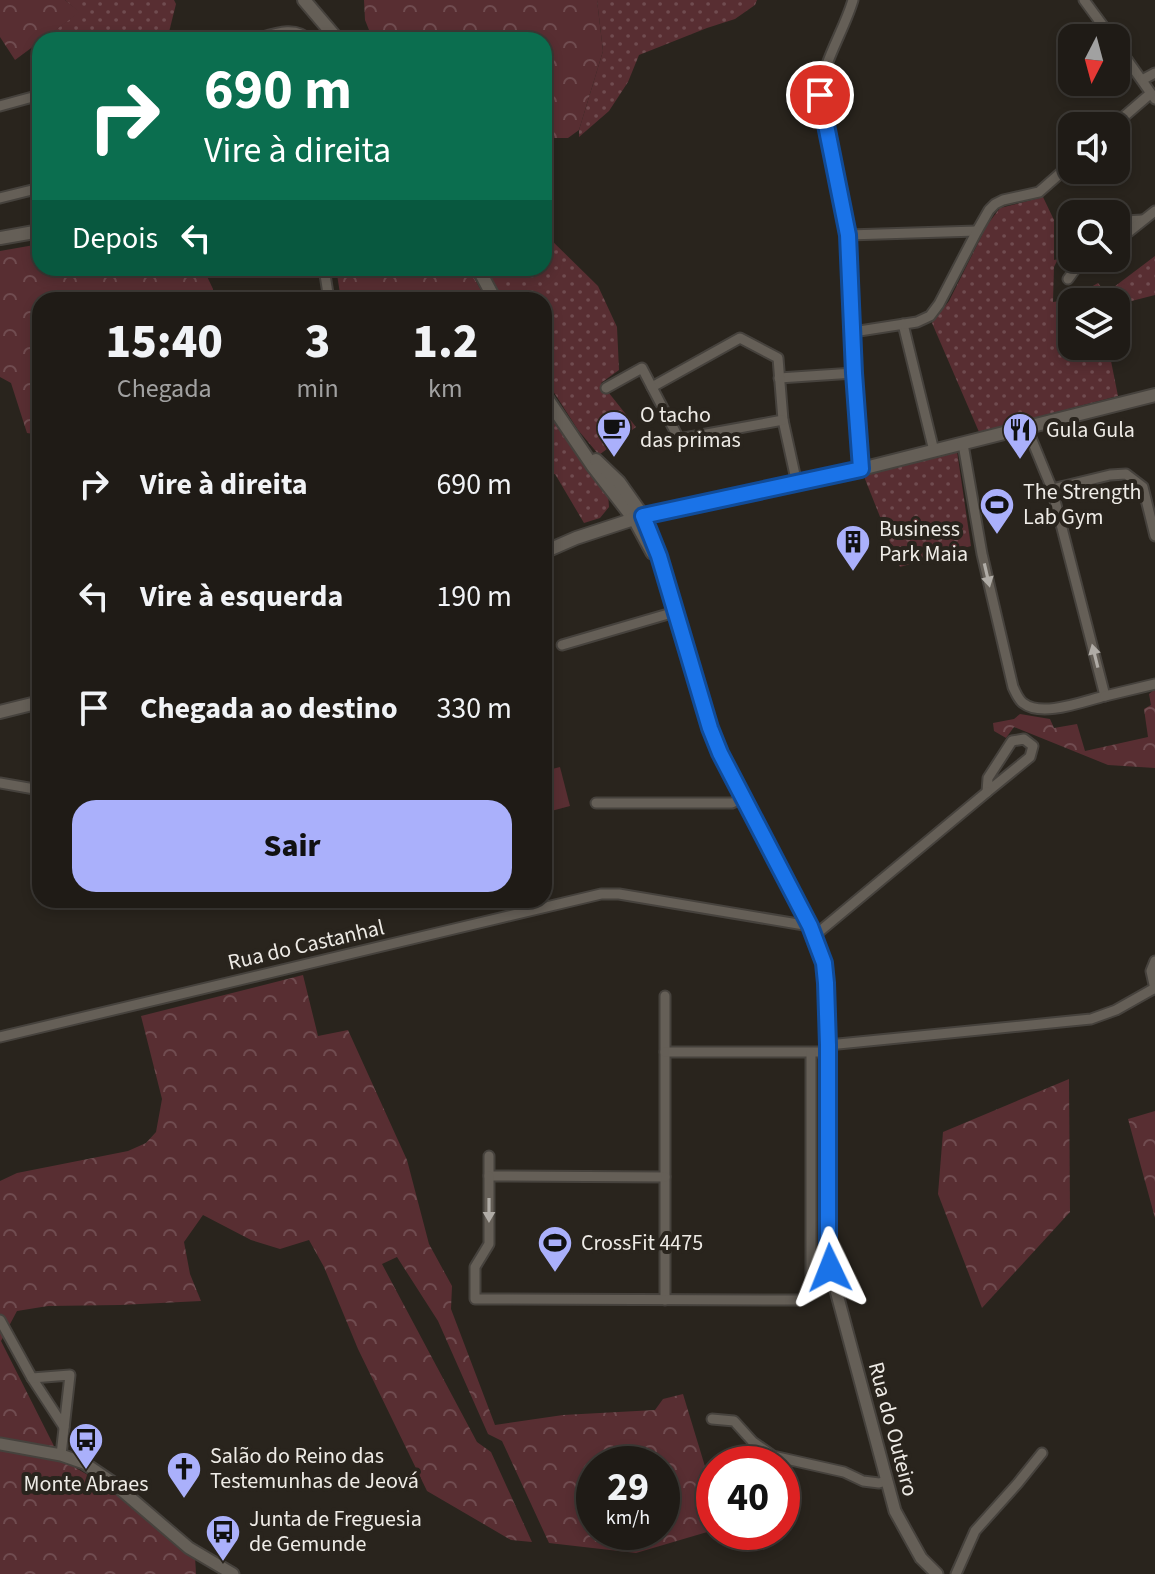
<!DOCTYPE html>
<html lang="pt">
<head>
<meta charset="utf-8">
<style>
	:root { --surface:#1f1b16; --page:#2c2823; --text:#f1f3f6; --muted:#a1a1a1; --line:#3c3935; --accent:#aab0fb }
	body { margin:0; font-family:"Source Sans 3",sans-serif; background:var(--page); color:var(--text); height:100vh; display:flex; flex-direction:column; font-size:30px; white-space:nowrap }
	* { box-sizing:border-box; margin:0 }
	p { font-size:26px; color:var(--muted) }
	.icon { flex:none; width:44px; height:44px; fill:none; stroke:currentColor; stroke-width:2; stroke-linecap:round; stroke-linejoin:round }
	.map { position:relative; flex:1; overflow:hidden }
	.panel { position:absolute; left:32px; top:292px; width:520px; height:616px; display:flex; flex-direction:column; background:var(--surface); border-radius:24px; box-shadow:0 4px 12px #0003,0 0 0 2px var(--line) }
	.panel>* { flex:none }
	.top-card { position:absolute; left:32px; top:32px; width:520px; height:244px; border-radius:24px; box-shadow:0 4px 12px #0003,0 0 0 2px var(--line); background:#0b6e4f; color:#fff; overflow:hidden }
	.needle { width:52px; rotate:186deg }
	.fabs { position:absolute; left:1058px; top:24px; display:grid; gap:16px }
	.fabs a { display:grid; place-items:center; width:72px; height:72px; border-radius:16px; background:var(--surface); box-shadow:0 4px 12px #0003,0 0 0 2px var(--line); font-size:40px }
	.speed { position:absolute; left:576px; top:1446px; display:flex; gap:16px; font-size:40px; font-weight:700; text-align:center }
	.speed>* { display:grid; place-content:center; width:104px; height:104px; border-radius:50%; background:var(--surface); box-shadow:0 4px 12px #0003,0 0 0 2px var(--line); line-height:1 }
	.speed small { font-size:20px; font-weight:400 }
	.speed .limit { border:12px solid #d22; background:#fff; color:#111 }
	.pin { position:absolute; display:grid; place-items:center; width:68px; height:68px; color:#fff; margin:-34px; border:4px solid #fff; border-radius:50%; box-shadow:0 2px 8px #0007 }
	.me { position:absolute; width:88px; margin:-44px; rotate:358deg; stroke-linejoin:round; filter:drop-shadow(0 0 6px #0008) }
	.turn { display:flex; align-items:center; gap:28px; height:168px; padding:0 40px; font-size:36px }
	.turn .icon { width:104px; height:104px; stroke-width:2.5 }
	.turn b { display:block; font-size:56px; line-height:68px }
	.then { display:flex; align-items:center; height:76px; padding:0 40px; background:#0003; gap:16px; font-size:30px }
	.eta { display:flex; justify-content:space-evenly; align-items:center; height:136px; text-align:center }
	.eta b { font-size:48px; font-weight:800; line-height:56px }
	.cta { display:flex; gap:16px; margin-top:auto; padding:16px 40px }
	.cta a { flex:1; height:92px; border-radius:24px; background:var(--accent); color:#111; font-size:32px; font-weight:800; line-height:92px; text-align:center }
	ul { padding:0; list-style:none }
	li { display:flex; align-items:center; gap:24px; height:112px; padding:0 40px }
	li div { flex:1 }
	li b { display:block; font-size:30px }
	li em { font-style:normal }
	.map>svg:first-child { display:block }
	.grass { fill:url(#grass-dots) }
	.forest { fill:url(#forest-crowns); fill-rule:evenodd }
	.pitch { fill:#582e32 }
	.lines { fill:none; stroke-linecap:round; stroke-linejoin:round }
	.minor-casing { stroke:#46423d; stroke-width:13 }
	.tertiary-casing { stroke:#46423d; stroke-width:15 }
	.secondary-casing { stroke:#46423d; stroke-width:16 }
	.minor { stroke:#655f57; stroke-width:9 }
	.tertiary { stroke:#655f57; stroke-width:11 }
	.secondary { stroke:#655f57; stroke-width:12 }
	.oneway { fill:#b0aca6 }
	.route-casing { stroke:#114b97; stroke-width:20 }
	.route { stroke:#1a73e8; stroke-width:14 }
	.labels { text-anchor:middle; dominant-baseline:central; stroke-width:8; stroke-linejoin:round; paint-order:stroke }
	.poi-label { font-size:22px; fill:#eeebe6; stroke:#29241d; text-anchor:start }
	.street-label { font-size:22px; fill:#eeebe6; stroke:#29241d }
</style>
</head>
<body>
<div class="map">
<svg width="1155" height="1574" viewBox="0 0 1155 1574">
	<defs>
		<pattern id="grass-dots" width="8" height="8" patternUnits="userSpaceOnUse" patternTransform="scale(2)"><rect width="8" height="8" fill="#582e32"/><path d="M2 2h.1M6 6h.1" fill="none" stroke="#704c50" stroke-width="1.8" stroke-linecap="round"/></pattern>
		<pattern id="forest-crowns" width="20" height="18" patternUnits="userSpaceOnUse" patternTransform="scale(2)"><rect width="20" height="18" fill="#582e32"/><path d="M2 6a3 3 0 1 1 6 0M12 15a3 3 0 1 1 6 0" fill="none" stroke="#704c50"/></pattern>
	</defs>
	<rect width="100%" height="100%" fill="#29241d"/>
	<g class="grass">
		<path d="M65,0H174L176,4L167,40H42L79,12Z"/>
		<path d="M597,0H757L755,5L735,19L707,28L639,55L628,82L609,111L579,137V130L603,51Z"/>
		<path d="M1043,197L1054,220V260L1058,259L1054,267L1053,302L1092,296L1091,287L1098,283L1106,293L1155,256V295L1116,305V302H1072V346H1108L1118,396L979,432L932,323L949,301L987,225L1000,208Z"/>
		<path d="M544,233L598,286L617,327L619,370L601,383L636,427L599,455L578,430L544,377V300H502L485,268H544Z"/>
		<path d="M544,405L608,493L609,507L600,518L584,523L555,474L544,476Z"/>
		<path d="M957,451L971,546L900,567L863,474Z"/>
	</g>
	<g class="forest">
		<path d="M0,0H65L80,12L15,60L0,37Z"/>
		<path d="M364,0H597L603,51L579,130L568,138H544V40H373L365,20Z"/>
		<path d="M40,244V268H203L213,289V300H40V435L27,433L11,383L0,377V251Z"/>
		<path d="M336,268H469L486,300H341Z"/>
		<path d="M1155,689V768L1108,765L1014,727L1006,738L994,731L993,723L1014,719L1020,714L1050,719L1054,728L1077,724L1085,751L1148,737L1144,709L1151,705L1149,694Z"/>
		<path d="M303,975L318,1036L348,1030L407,1160L429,1244L452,1286L451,1309L495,1425L563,1415L655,1410L663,1399L683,1394L714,1496V1530L636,1553L549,1543L502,1441L488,1434L438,1321L397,1257L382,1264L477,1442L491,1452L532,1542L511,1540L427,1491L358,1349L324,1267L309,1240L280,1249L251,1240L203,1215L184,1242L190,1274L201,1301L120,1305L48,1306L17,1311L1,1341L55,1448L0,1438V1181L17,1173L128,1151L146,1143L156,1132L162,1099L141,1016ZM594,1464H662V1532H594Z"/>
		<path d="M1069,1079L1070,1212L982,1308L938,1194L943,1132Z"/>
		<path d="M1155,1111V1218L1128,1119Z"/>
		<path d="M0,1449L64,1461L115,1491L195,1556L196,1574H0Z"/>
	</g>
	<path class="pitch" d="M560,767L570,806L544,813V771Z"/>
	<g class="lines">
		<defs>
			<g id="minor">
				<path d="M853,0C844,31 822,63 820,95L848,235L854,373L861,469"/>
				<path d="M1084,0L1112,38"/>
				<path d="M253,40C271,35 295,24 309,40"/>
				<path d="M1116,44L1155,99"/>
				<path d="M1142,80L1155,73"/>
				<path d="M0,106L40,95"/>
				<path d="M1113,126L1150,94"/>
				<path d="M0,198L40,188"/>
				<path d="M1116,227L1126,221L1142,220"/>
				<path d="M848,235L977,231"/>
				<path d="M1116,242L1155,211"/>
				<path d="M324,268L329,300"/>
				<path d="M1068,279L1076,268L1093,258"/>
				<path d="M903,324L934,451"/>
				<path d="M853,332L917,322L930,316L939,304L977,231L989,210L995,204L1003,200L1039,192L1072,163"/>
				<path d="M779,378L854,373"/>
				<path d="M652,387L740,338L778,358L783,420L797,484"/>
				<path d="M606,388L642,368L679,439L783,420"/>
				<path d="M963,444L982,554L1013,687C1016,693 1018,699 1023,703C1042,718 1084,701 1105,696L1052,489L1027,428"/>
				<path d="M1052,489L1110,475L1126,474L1143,487L1155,536"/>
				<path d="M562,645L675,612"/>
				<path d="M1105,696L1155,684"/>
				<path d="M1024,739L1033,746L1030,757L987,792L988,778L1012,741Z"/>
				<path d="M0,783L40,790"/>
				<path d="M596,803H732L743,798"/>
				<path d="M814,936L987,792"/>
				<path d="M1155,989L1151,971L1155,961"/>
				<path d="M665,996V1300"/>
				<path d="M0,1037L601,894H619L810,926"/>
				<path d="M828,1045L1091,1019L1116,1010L1155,988"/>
				<path d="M665,1052H828"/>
				<path d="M811,1053V1282L815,1291"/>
				<path d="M489,1156V1176L665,1177"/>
				<path d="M489,1176V1244L475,1267V1299L802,1300L823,1285L833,1283"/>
				<path d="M0,1320L32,1378L64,1427"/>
				<path d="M32,1378L70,1375L61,1455"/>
				<path d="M712,1419L734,1421L753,1442L773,1456L844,1472L863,1481L879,1483L886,1481"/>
				<path d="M956,1574L975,1531L1018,1483L1042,1453"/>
			</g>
			<g id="tertiary">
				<path d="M643,516L659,556L710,728L743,798L810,926L824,963L826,983L828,1045V1249L830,1268L895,1511L921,1558L937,1574"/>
				<path d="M633,518L652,553"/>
				<path d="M0,1444L61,1455L84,1463L112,1482L189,1548L233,1574"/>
			</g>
			<g id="secondary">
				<path d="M304,0L338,40"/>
				<path d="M0,238L40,231"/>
				<path d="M478,268L495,300"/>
				<path d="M544,394L592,465L633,518"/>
				<path d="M596,460L619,482L643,516"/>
				<path d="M544,552L576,538L643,516L861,469L1155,395"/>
				<path d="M0,712L40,702"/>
			</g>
		</defs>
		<use href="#minor" class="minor-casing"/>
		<use href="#tertiary" class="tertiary-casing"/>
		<use href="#secondary" class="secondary-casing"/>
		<use href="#minor" class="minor"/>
		<use href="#tertiary" class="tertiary"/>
		<use href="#secondary" class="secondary"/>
	</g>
	<defs><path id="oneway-solid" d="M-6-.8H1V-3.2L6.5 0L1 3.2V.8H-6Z" transform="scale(2)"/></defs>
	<g class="oneway">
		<use href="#oneway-solid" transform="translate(987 575) rotate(77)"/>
		<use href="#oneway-solid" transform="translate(1095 656) rotate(-104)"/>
		<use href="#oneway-solid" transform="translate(489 1210) rotate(90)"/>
	</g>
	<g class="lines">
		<defs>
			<path id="route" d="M820,95L848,235L854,373L861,469L643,516L659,556L710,728L720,753L810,926L824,963L826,983L828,1045V1249L830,1268"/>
		</defs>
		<use href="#route" class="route-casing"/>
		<use href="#route" class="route"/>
	</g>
	<defs>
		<symbol id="cafe-pin" viewBox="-11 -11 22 30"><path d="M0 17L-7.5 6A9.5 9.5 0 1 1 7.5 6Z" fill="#aab0fb" stroke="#29241d"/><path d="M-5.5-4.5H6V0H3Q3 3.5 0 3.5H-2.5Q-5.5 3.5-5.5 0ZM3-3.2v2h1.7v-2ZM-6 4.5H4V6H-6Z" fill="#111"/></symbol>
		<symbol id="restaurant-pin" viewBox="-11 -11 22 30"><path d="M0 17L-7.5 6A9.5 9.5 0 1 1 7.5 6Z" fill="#aab0fb" stroke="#29241d"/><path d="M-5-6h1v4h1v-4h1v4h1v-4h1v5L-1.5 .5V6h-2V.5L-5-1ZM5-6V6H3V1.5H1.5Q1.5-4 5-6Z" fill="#111"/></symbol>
		<symbol id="stadium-pin" viewBox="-11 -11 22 30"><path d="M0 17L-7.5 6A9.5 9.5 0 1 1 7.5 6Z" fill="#aab0fb" stroke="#29241d"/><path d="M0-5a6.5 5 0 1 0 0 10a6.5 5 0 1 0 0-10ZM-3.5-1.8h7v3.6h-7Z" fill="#111"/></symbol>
		<symbol id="building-pin" viewBox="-11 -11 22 30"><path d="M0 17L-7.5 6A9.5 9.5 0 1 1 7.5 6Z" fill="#aab0fb" stroke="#29241d"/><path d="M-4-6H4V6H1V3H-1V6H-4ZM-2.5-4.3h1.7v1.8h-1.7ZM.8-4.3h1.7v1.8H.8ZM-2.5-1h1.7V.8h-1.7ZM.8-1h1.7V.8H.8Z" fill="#111"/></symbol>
		<symbol id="bus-pin" viewBox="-11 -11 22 30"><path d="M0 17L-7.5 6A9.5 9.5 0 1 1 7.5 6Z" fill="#aab0fb" stroke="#29241d"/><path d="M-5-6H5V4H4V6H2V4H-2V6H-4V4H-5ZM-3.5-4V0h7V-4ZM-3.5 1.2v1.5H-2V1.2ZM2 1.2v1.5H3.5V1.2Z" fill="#111"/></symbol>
		<symbol id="church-pin" viewBox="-11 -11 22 30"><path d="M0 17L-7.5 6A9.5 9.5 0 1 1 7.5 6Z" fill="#aab0fb" stroke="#29241d"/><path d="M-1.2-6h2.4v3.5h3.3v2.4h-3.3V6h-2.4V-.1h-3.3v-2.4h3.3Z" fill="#111"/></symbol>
	</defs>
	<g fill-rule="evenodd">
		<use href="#cafe-pin" x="594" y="408" width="40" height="54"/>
		<use href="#restaurant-pin" x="1000" y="410" width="40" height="54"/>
		<use href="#stadium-pin" x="977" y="485" width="40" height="54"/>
		<use href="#building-pin" x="833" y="522" width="40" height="54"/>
		<use href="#stadium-pin" x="535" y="1223" width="40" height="54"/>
		<use href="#bus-pin" x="66" y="1420" width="40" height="54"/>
		<use href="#church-pin" x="164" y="1449" width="40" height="54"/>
		<use href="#bus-pin" x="203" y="1512" width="40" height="54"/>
	</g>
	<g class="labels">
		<g class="poi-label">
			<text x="640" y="415">O tacho<tspan x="640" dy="25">das primas</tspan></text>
			<text x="1046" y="430">Gula Gula</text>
			<text x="1023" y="492">The Strength<tspan x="1023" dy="25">Lab Gym</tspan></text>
			<text x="879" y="529">Business<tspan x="879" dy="25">Park Maia</tspan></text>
			<text x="581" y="1243">CrossFit 4475</text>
			<text x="210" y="1456">Salão do Reino das<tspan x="210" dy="25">Testemunhas de Jeová</tspan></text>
			<text x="86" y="1484" text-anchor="middle">Monte Abraes</text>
			<text x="249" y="1519">Junta de Freguesia<tspan x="249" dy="25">de Gemunde</tspan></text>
		</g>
		<g class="street-label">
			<text transform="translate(306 945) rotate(-13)">Rua do Castanhal</text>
			<text transform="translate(893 1429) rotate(75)">Rua do Outeiro</text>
		</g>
	</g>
</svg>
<div class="fabs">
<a><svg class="needle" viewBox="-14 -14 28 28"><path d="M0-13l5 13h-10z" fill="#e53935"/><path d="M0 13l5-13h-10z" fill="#a1a1a1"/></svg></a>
<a><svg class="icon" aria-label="sound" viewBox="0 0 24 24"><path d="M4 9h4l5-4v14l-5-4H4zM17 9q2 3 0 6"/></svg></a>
<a><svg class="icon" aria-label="search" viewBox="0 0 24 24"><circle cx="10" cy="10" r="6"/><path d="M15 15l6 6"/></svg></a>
<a><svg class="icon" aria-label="layers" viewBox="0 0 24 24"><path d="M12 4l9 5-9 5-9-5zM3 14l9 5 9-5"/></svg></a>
</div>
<div class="speed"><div>29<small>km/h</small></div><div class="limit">40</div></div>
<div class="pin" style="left:820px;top:95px;background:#d93025"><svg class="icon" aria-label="arrive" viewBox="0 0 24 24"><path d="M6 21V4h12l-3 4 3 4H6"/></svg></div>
<svg class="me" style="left:830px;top:1268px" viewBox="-20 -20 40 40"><path d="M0-17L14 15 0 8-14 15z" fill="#1a73e8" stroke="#fff" stroke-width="4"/></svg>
<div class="top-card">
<div class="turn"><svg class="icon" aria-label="right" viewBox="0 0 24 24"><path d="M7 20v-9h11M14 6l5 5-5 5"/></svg><div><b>690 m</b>Vire à direita</div></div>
<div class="then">Depois<svg class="icon" aria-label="left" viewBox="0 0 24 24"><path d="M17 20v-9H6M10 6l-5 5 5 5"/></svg></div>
</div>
<section class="panel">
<div class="eta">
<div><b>15:40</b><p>Chegada</p></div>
<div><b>3</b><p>min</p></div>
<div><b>1.2</b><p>km</p></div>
</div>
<ul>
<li><svg class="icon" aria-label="right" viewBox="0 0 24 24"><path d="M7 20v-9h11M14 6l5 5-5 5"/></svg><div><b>Vire à direita</b></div><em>690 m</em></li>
<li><svg class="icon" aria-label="left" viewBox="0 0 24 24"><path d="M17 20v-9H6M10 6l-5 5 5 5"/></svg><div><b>Vire à esquerda</b></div><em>190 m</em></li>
<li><svg class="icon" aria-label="arrive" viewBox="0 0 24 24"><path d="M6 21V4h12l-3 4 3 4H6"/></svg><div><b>Chegada ao destino</b></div><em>330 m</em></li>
</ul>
<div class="cta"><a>Sair</a></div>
</section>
</div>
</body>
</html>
